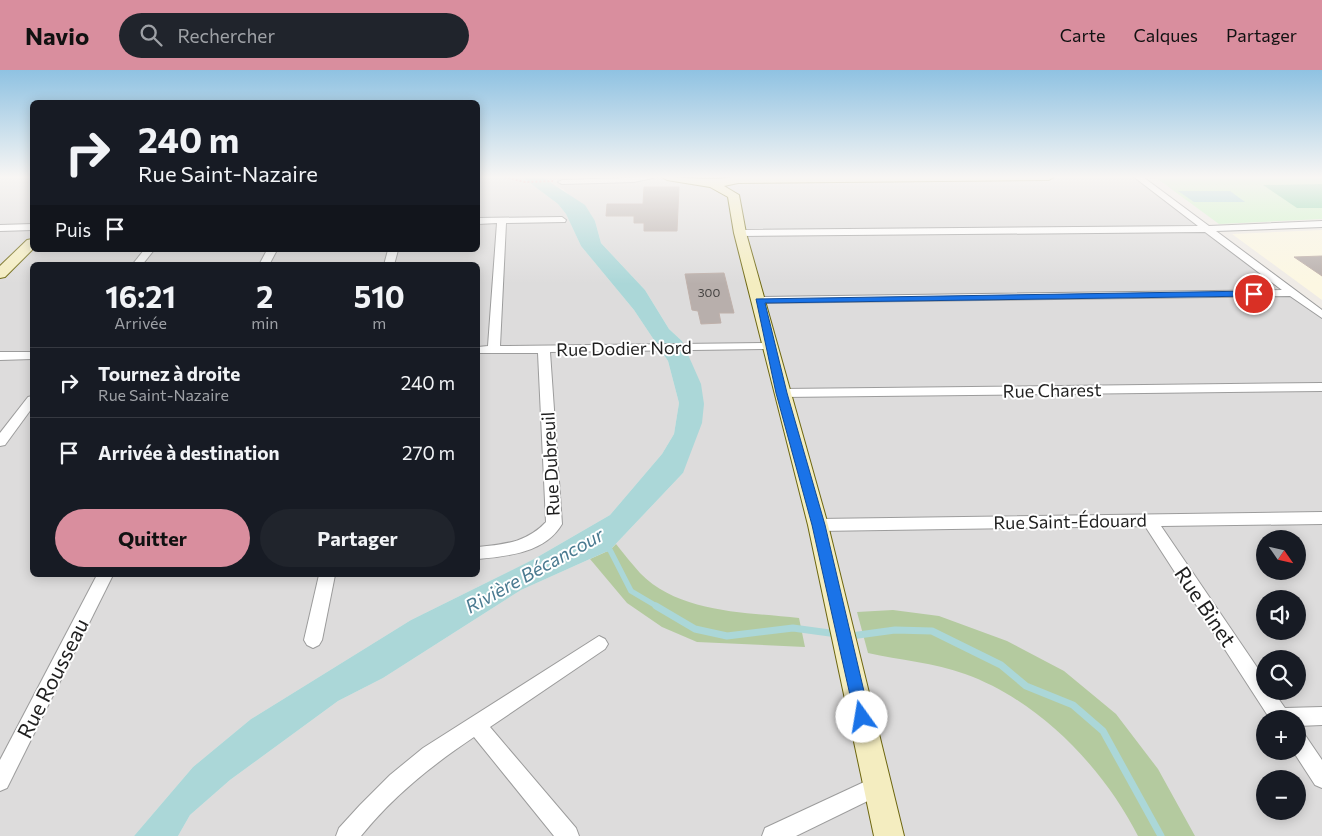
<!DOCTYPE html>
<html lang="fr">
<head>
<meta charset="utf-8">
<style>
	:root { --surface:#171b24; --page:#20242c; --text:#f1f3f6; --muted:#9ea1a6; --line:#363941; --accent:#d98e9e }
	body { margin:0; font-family:Commissioner,sans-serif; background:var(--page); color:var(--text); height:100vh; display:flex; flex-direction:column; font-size:19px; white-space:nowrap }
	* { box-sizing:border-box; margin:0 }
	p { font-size:16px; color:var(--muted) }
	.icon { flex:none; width:28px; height:28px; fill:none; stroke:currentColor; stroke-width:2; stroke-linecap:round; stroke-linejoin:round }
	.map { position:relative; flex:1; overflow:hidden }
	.sheet { position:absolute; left:30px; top:192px; width:450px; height:315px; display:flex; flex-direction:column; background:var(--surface); border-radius:8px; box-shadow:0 2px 12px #0003 }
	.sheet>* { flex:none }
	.banner { position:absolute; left:30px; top:30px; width:450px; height:152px; border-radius:8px; box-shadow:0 2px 12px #0003; background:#171b24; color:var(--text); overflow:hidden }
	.needle { width:32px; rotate:124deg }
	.tools { position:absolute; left:1256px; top:460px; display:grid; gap:10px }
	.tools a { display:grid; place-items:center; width:50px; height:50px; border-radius:50%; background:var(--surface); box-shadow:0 2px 12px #0003; font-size:25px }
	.pin { position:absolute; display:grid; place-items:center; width:42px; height:42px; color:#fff; margin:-21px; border:2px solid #fff; border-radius:50%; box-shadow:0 1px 5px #0007 }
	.me { position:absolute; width:55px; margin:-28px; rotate:347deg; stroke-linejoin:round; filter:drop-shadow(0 0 4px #0008) }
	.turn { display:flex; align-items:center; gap:18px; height:105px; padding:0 25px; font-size:22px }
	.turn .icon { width:65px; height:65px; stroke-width:2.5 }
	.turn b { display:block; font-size:35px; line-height:42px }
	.then { display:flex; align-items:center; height:48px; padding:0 25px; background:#0003; gap:10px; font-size:19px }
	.eta { display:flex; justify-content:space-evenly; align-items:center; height:85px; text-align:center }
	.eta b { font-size:30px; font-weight:700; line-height:35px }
	.button { display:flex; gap:10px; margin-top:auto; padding:10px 25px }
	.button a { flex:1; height:58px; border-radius:30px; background:var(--accent); color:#111; font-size:20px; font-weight:700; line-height:58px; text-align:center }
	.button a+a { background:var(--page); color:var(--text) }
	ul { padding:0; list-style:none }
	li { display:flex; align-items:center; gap:15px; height:70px; padding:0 25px; border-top:1px solid var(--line) }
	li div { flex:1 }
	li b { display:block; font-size:19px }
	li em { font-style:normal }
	header { display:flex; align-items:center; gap:30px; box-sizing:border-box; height:70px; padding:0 25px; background:var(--accent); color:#111 }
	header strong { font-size:24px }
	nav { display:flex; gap:28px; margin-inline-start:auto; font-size:18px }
	.search { width:350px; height:45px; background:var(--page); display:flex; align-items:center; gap:12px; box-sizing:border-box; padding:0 18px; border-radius:28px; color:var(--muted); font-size:19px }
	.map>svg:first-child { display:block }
	.residential { fill:#dddcdc; fill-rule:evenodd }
	.education { fill:#fcf7e2 }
	.forest { fill:#b4ca9f }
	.park { fill:#cdf5c8 }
	.pitch { fill:#8cd7ac }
	.water { fill:#abd7d8 }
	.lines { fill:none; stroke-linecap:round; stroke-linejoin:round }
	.stream-far1 { stroke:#abd7d8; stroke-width:5.5 }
	.stream { stroke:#abd7d8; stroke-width:7 }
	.building { fill:#b8afac; stroke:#bfb0aa }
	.street-casing { stroke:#9c9c9c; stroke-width:2 }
	.secondary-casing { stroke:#6d660f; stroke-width:2 }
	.path { stroke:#ed7983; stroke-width:2; stroke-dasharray:2 2; stroke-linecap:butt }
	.street { fill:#fff; fill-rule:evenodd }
	.secondary { fill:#f4edc0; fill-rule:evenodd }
	.route { fill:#1a73e8; stroke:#114b97 }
	.labels { text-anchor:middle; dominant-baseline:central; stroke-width:4; stroke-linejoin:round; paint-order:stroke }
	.far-number-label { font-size:12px; fill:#454342 }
	.street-label { font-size:18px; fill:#1f1f1f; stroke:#fff }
	.water-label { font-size:19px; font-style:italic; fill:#4a7a90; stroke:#fff }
	.near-street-label { font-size:21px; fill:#1f1f1f; stroke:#fff }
</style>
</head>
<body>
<header>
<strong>Navio</strong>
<div class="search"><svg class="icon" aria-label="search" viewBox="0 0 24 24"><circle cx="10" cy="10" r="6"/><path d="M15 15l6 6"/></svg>Rechercher</div>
<nav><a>Carte</a><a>Calques</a><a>Partager</a></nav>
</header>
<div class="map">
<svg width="1322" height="766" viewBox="0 0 1322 766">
	<rect width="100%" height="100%" fill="#efebe6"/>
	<g class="residential">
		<path d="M0,107H32V180H478V107H522L558,134L566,144L581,176L634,240L668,291L679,333L674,364L662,384L610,445L534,489L411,550L251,649L193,697L134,766H0ZM32,195H478V505H32Z"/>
		<path d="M542,107H1143L1322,244V766H178L190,745L230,710L338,631L383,608L521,520L610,480L683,403L682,271L669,259L645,220L601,173L595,151L563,119L551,114ZM1265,469H1298V501H1265ZM1265,529H1298V561H1265ZM1265,589H1298V621H1265ZM1265,649H1298V681H1265ZM1265,709H1298V741H1265Z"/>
	</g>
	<path class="education" d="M1322,160V230L1232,164Z"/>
	<g class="forest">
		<path d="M616,474C624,484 632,494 640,503C680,544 747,542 799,548L805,577L697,572L662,557L627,533L590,489L610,480Z"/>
		<path d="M893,540L939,546L1007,571L1064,601L1116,644L1158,699L1195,766H1138C1103,697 1038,630 965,604C935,593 899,590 868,583L857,542Z"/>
	</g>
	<path class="park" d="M1155,107H1322V149L1219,154Z"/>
	<path class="pitch" d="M1322,114V138H1297L1263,115Z"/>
	<g class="water">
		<path d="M522,107H542L585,135L595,151L601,173L645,220L669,259L682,271L701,314L704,334L702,353L683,403L610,480L521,520L383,608L338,631L230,710L190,745L178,766H134L193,697L251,649L411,550L534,489L610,445L662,384L674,364L679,333L668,291L634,240L581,176L566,144L558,134Z"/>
		<path d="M1178,121H1230L1245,132H1194Z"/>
	</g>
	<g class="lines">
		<path class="stream-far1" d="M604,477L610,480L631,521L658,537"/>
		<g class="stream">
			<path d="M656,536L695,559L727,566L793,558L837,564"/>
			<path d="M851,566L895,560L932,561L1001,595L1026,616L1073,635L1103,661L1161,766"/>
		</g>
	</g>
	<g class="building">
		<path d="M644,117H679L677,161H644V153H634V146H606L607,134H643Z"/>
		<path d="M1322,186V206L1294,187Z"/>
		<path d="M724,203L734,243H719L721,253L701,254L698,241L692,240L685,204Z"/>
	</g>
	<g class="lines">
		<defs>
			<g id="street">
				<path d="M657,107L634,112L562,114L558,112L562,110Z"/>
				<path d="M1134,107H1143L1209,156L1322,151V157L1216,161L1322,240V248L1290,226L759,233L754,230L759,227L1282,220L1205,162L740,166L735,163L740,160L1198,156Z"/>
				<path d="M562,147L566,150L565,152L506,153L500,276L771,273L777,276L771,279L550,282L562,454C545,483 508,486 478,489V477C505,474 526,473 546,452L538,283H478V277L488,276L497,153L478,154V148Z"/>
				<path d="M32,154V160L0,161V155Z"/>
				<path d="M144,180H154L142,195H132Z"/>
				<path d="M267,180H277L269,195H259Z"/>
				<path d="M388,180H398L394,195H384Z"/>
				<path d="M0,282H32V289L0,290Z"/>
				<path d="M1322,313V321L782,327L776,323L782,319Z"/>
				<path d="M32,326V338L5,375L0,376V363L28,327Z"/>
				<path d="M1322,442V454L1161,456L1265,609V621H1273L1285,638L1322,637V655L1298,656V649H1270L1145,456L818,461L813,459L810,455L813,451L818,449Z"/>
				<path d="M97,505H113L7,718L0,721V690Z"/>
				<path d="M319,505H335L322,570L319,575L313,578L307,575L304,570Z"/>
				<path d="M599,566L605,569L608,574L605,579L490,657L576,758L579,766H554L474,667C431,696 393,726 361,766H336L339,758L360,735L390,705L423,678Z"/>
				<path d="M1298,663L1305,665L1322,690V718L1315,715L1293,681H1298Z"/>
				<path d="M877,706L884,709L887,716L884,723L796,766H762L765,758Z"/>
			</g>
			<g id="secondary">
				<path d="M662,107C686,107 710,111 734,107H1054L1049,110L738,113L724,116L739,125L746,163L828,455L904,766H874L808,455L734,163L728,127L710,117L667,110Z"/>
				<path d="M32,169V180L5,207L0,208V196L27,170Z"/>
			</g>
		</defs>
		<use href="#street" class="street-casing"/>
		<use href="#secondary" class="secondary-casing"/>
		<path class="path" d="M504,107L525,112L553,111"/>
		<use href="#street" class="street"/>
		<use href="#secondary" class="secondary"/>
	</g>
	<linearGradient id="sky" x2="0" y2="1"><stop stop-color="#8fc2e2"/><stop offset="0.5" stop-color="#f8f6f4"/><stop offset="1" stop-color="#f8f6f4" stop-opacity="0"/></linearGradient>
	<rect width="1322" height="214" fill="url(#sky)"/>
	<path class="route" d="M1254,221L1258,224L1257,226L765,233L787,323L825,455L870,647L867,652L862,654L856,652L812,455L776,323L756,229Z"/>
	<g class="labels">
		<g class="far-number-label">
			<text x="709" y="222">300</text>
		</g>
		<g class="street-label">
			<text transform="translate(624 278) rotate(-1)">Rue Dodier Nord</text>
			<text transform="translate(1052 320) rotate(-1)">Rue Charest</text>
			<text transform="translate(550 394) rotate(-93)">Rue Dubreuil</text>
			<text transform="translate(1070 451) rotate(-1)">Rue Saint-Édouard</text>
		</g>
		<g class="water-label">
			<text transform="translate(534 500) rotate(-29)">Rivière Bécancour</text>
		</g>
		<g class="near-street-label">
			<text transform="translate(1206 536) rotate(56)">Rue Binet</text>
			<text transform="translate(52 608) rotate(-63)">Rue Rousseau</text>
		</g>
	</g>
</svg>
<div class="tools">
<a><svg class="needle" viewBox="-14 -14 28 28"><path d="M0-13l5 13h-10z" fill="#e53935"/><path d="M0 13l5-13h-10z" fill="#9ea1a6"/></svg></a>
<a><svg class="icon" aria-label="sound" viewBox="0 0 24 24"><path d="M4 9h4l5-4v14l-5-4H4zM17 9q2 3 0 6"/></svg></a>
<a><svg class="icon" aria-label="search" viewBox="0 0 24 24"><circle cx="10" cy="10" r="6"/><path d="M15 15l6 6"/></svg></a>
<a>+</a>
<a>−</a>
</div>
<div class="pin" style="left:1254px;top:224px;background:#d93025"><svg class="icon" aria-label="arrive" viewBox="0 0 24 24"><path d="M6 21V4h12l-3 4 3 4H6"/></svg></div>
<svg class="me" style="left:862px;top:647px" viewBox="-20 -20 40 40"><circle r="19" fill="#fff"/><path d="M0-13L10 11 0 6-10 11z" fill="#1a73e8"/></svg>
<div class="banner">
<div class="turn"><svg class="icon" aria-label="right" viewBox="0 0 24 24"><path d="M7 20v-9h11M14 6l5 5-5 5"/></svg><div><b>240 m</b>Rue Saint-Nazaire</div></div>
<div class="then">Puis<svg class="icon" aria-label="arrive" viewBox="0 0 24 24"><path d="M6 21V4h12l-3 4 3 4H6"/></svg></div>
</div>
<section class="sheet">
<div class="eta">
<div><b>16:21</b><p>Arrivée</p></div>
<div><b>2</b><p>min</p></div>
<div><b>510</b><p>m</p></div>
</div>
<ul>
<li><svg class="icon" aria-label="right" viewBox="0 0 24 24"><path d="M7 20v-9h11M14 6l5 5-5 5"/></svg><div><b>Tournez à droite</b><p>Rue Saint-Nazaire</p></div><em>240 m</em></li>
<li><svg class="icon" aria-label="arrive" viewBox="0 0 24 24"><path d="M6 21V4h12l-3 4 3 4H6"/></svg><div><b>Arrivée à destination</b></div><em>270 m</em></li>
</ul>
<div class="button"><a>Quitter</a><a>Partager</a></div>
</section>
</div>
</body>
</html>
